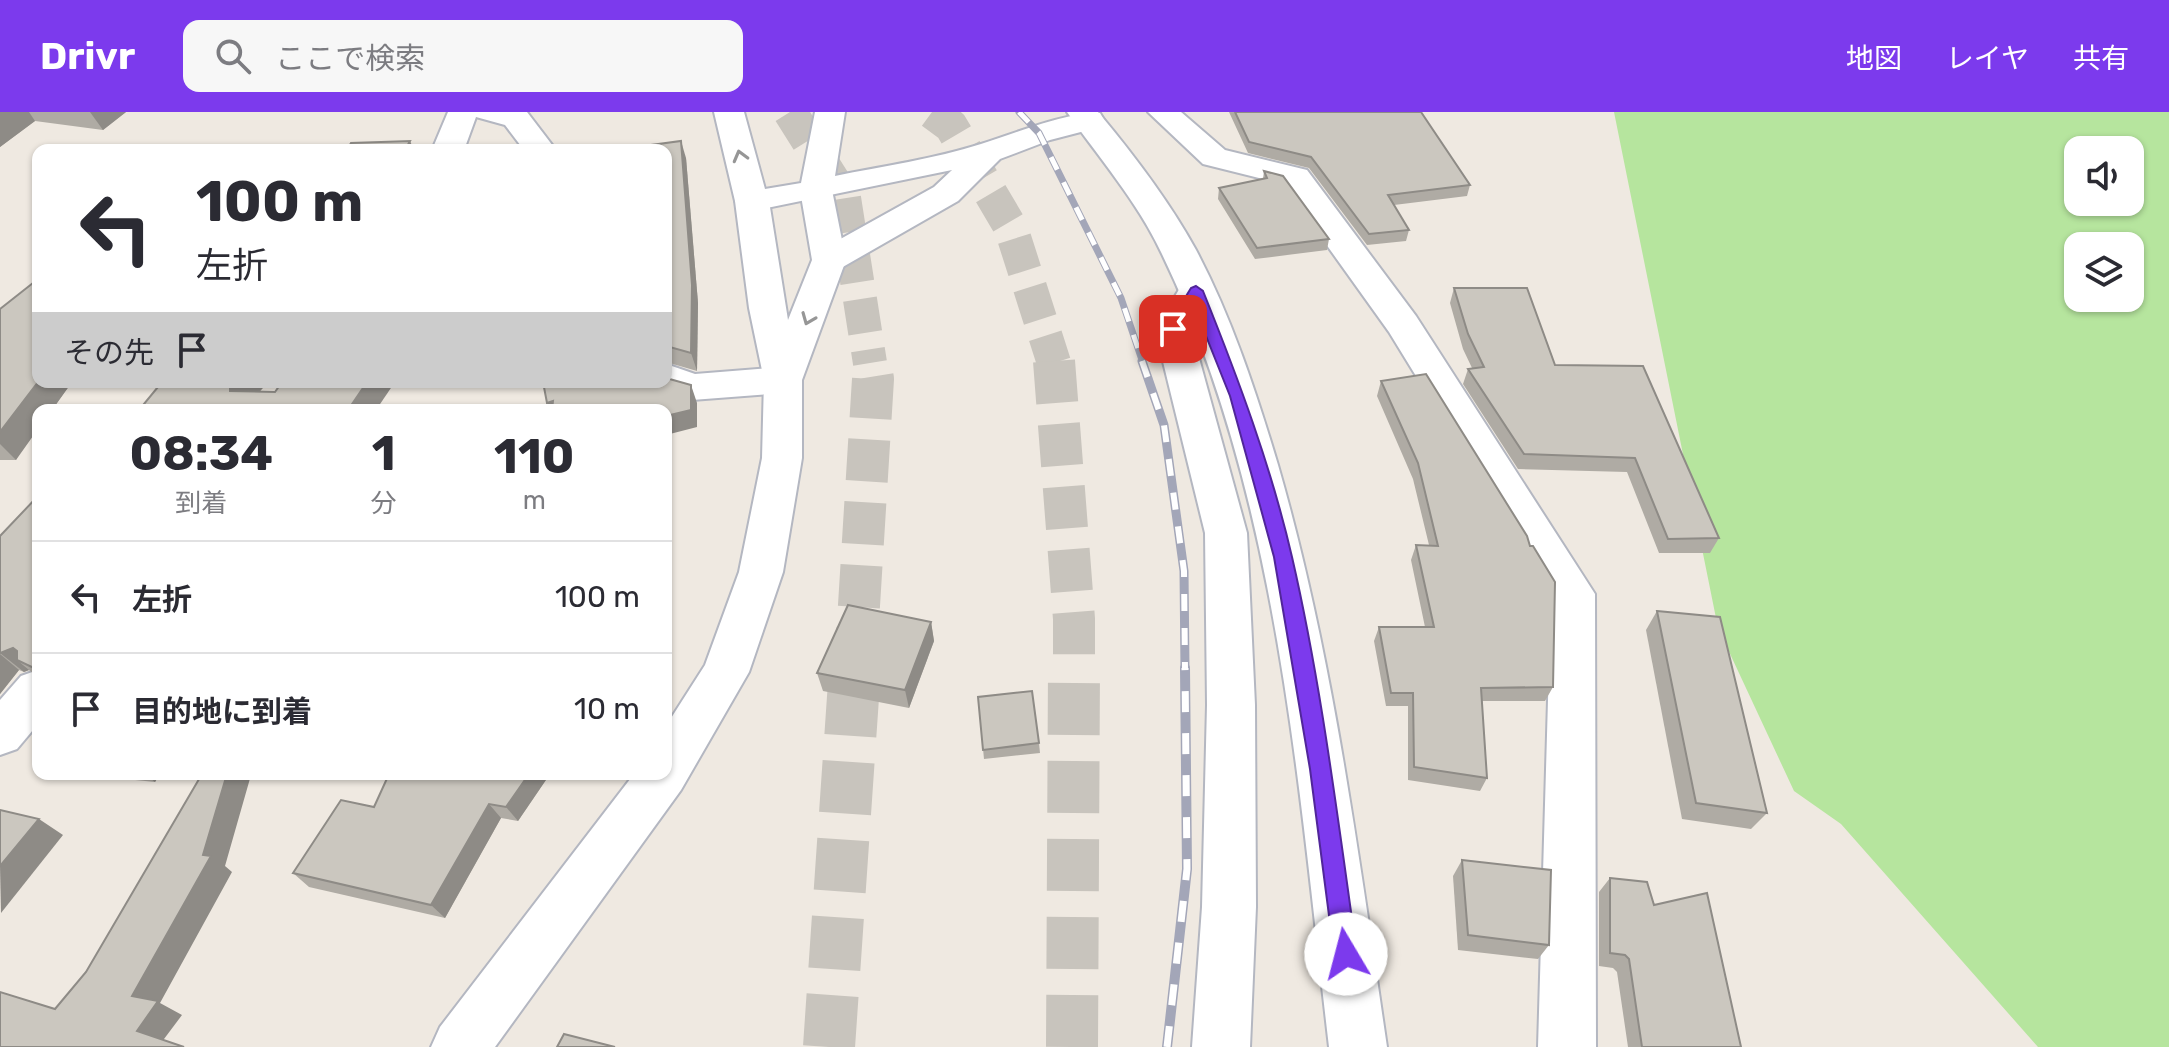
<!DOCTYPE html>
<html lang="ja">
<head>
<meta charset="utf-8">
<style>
	:root { --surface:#fff; --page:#f7f7f7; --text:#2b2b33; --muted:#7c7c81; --line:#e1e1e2; --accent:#7c3aed }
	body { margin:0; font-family:Rubik,"Noto Sans JP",sans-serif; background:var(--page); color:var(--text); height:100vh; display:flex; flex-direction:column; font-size:30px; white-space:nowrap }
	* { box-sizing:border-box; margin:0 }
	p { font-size:26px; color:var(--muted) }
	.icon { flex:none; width:44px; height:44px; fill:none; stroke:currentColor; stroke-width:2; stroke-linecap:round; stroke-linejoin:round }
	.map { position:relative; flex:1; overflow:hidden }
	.panel { position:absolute; left:32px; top:292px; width:640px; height:376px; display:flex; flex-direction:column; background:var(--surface); border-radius:16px; box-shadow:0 2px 6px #0004 }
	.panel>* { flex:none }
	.hud { position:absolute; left:32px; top:32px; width:640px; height:244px; border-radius:16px; box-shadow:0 2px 6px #0004; background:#fff; color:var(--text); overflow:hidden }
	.tools { position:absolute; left:2064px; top:24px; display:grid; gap:16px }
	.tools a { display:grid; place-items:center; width:80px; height:80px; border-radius:16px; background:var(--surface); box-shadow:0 2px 6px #0004; font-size:40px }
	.pin { position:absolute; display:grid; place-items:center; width:68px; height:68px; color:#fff; margin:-34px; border-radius:16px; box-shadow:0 4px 12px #0006 }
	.me { position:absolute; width:88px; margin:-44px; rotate:352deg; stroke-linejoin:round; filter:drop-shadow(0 0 6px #0008) }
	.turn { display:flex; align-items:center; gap:28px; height:168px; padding:0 32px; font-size:36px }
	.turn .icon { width:104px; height:104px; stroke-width:2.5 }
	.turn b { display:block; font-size:56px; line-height:68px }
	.then { display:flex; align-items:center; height:76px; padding:0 32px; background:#0003; gap:16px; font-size:30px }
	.eta { display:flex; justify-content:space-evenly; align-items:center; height:136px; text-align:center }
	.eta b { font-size:48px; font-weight:700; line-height:56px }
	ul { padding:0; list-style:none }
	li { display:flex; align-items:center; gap:24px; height:112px; padding:0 32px; border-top:2px solid var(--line) }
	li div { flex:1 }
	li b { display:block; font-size:30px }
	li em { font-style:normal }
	header { display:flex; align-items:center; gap:48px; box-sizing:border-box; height:112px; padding:0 40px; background:var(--accent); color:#fff }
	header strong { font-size:38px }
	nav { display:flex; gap:44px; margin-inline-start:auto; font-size:28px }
	.search { width:560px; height:72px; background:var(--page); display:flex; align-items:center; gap:20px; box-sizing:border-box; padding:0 28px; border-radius:16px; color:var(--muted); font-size:30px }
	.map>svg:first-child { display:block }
	.green { fill:#b6e59e; fill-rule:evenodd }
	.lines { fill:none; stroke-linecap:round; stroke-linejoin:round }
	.highway-tunnel-far2 { stroke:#c8c4bd; stroke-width:34; stroke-dasharray:34 17; stroke-linecap:butt }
	.highway-tunnel-far1 { stroke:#c8c4bd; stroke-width:42; stroke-dasharray:42 21; stroke-linecap:butt }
	.highway-tunnel { stroke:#c8c4bd; stroke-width:52; stroke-dasharray:52 26; stroke-linecap:butt }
	.street-casing { stroke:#b4b7c1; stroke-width:4 }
	.secondary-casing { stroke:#b4b7c1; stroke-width:4 }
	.street { fill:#fff; fill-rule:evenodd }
	.secondary { fill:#fff; fill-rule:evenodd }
	.rail-far2-casing { stroke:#a3a6b8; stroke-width:7 }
	.rail-far1-casing { stroke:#a3a6b8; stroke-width:9 }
	.rail-casing { stroke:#a3a6b8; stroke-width:10 }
	.rail-far2 { stroke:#fff; stroke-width:5; stroke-dasharray:14; stroke-linecap:butt }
	.rail-far1 { stroke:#fff; stroke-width:6; stroke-dasharray:17; stroke-linecap:butt }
	.rail { stroke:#fff; stroke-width:7; stroke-dasharray:21; stroke-linecap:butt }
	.wall { fill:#afaba4 }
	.shaded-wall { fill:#8e8b86 }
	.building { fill:#cbc7bf; stroke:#8e8b86; stroke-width:2 }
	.oneway { stroke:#969696 }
	.route { fill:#7c3aed; stroke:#51269a; stroke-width:2 }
</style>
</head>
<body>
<header>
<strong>Drivr</strong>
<div class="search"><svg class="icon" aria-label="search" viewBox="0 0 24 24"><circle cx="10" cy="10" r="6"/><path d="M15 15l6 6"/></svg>ここで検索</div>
<nav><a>地図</a><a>レイヤ</a><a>共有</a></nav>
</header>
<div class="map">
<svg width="2169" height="935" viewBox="0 0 2169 935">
	<rect width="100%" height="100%" fill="#efe9e1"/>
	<path class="green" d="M1614,0H2169V935H2038L1841,712L1794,679L1718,516ZM2078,38H2130V90H2078ZM2078,134H2130V186H2078Z"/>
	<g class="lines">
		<g class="highway-tunnel-far2">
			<path d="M790,0L844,86L870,251"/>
			<path d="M932,0L951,14L1011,116L1054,251"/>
		</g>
		<g class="highway-tunnel-far1">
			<path d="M1054,249L1074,507V558"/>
			<path d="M855,558L873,267L870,249"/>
		</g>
		<g class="highway-tunnel">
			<path d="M829,935L855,556"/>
			<path d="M1072,935L1074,556"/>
		</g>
		<defs>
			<g id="street">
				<path d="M448,0H527L556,38H524L505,13L476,5L464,38H432Z"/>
				<path d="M714,0H744L765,77L801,71L815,0H845L835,64C883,54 934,47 981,32C1013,22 1066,0 1100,1L1104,8L1100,15L1050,28L1000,47L958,89L841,156L829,159L817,156L812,148L817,140L934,75L952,58L752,99L740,96L735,89Z"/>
				<path d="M1148,0H1181L1225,38L1307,58L1416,204L1595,482L1596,935H1538L1551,484L1389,220L1283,72L1203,52Z"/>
				<path d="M1196,168L1209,171L1214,179L1191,217L1247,421L1255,593L1256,795L1250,935H1192L1202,795L1207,593L1205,421L1155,217L1183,171Z"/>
				<path d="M666,252L695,262L783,255L797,259L802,268L797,277L783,281L692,288L652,274L650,270H666Z"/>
				<path d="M38,558V612L17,637L0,643V588L21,564Z"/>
			</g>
			<g id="secondary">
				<path d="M1067,0H1098C1134,43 1169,89 1196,138C1232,206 1256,280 1278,353C1333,543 1358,740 1387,935H1329C1298,673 1278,380 1161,140C1137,89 1099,46 1067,0Z"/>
				<path d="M816,68L828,71L832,78L846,148L802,268V346L783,460L749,560L681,678L495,935H431L440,915L634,662H666V614L705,553L739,460L762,346L764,268L749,196L735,89L740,82L752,79L764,82L769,89L788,208L812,148L800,78L804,71Z"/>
			</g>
		</defs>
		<use href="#street" class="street-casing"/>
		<use href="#secondary" class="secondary-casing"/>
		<use href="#street" class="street"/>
		<use href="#secondary" class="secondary"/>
		<defs>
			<path id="rail-far2" d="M1019,0L1039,21L1121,186L1143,251"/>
			<path id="rail-far1" d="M1142,249L1164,313L1184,459L1185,558"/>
			<path id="rail" d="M1167,935L1187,757L1185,556"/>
		</defs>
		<use href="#rail-far2" class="rail-far2-casing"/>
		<use href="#rail-far1" class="rail-far1-casing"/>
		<use href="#rail" class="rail-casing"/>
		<use href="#rail-far2" class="rail-far2"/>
		<use href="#rail-far1" class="rail-far1"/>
		<use href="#rail" class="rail"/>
	</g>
	<g class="wall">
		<path d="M0,0H126L103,18L35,9L0,35Z"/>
		<path d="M1229,0H1421L1470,73L1467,84L1394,93L1409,118L1406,129L1367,133L1309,56L1248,41Z"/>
		<path d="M666,38L686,46L698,191L697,259L666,250Z"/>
		<path d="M1264,59L1329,127L1327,138L1255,147L1218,87L1219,76L1263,67Z"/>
		<path d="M1454,176L1555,253L1719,426L1710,441H1659L1627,360L1518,357L1463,272L1468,257L1472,256L1463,237L1450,191Z"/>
		<path d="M0,197L38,270H72L52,298H38L16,348H0Z"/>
		<path d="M1381,269L1553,575L1545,589H1482L1487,666L1480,679L1408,668V594H1386L1374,529L1379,515H1425L1411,448L1416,433H1429L1413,367L1377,284Z"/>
		<path d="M38,384V565L29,558L24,560L19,558L0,582V424Z"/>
		<path d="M1657,499L1767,701L1751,717L1682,707L1646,518Z"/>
		<path d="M931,510L934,529L909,596L823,579L817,561Z"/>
		<path d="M978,585L1039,631L1040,641L984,647Z"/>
		<path d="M76,662H160L155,670Z"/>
		<path d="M389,662H550L518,709L501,706L445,806L309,775L293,761L374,695Z"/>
		<path d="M1462,748L1549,833L1538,847L1458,838L1453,764Z"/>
		<path d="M1610,766L1654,793L1741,935H1628L1617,860L1613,856L1599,854V780Z"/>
	</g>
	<g class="shaded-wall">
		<path d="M0,0H29L35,9L0,35Z"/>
		<path d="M90,0H126L103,18Z"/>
		<path d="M410,29L414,38H405Z"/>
		<path d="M681,29L686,46L698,191L697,259L691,241Z"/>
		<path d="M38,270H72L52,298H38V317L16,348L0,332V320Z"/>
		<path d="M234,270H268L246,296L230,279V275Z"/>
		<path d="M367,270H395L376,298H348Z"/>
		<path d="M691,273L697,291V315L666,323V304Z"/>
		<path d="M553,289L557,298H550L547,291Z"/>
		<path d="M931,510L934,529L909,596L905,578Z"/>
		<path d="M13,536L37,555L17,548L29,558L24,560L0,541Z"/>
		<path d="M0,542L19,558L0,582Z"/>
		<path d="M145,662H160L155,670Z"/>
		<path d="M227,662L251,663L225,754L232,760L160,891L182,903L161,931L137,919L132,884L203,743Z"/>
		<path d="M529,662H550L518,709L506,695Z"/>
		<path d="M489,692L501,706L445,806L431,793Z"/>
		<path d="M39,707L63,723L1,801L0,754Z"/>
	</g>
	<g class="building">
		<path d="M1235,0H1421L1470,73L1388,83L1409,118L1369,122L1311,45L1249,30Z"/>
		<path d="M410,29L405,38H347L351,31Z"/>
		<path d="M681,29L692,173L691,241L666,234V38H614Z"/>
		<path d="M1264,59L1283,64L1329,127L1257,136L1219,76L1267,66Z"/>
		<path d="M38,167V270L0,320V197Z"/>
		<path d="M1454,176H1527L1555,253L1643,254L1719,426L1668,427L1635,346L1524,342L1468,257L1484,255L1468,222Z"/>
		<path d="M1426,262L1527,424L1530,434H1533L1555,470L1553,575L1481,576L1487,666L1414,655L1413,581H1391L1379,515H1434L1416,433L1438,434L1418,351L1381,269Z"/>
		<path d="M666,266L691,273V298L666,304V298H552L553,289L547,291L543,270H666Z"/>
		<path d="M162,270H234L230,275V279L275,280L282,270H367L348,298H139Z"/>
		<path d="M38,384V558L17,548V539L13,536L0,541V424Z"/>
		<path d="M848,493L931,510L905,578L817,561Z"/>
		<path d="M1657,499L1720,505L1767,701L1696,691Z"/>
		<path d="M1032,579L1039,631L983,638L978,585Z"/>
		<path d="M202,662H227L203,743L211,744L132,884L158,889L137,919L184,935H0V880L55,897L86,860Z"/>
		<path d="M389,662H529L506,695L489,692L431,793L293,761L341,688L374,695Z"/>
		<path d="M0,698L39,707L0,754Z"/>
		<path d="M1462,748L1551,758L1549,833L1468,823Z"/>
		<path d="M1610,766L1647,770L1654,793L1707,781L1741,935H1642L1629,847L1625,843L1610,841Z"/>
		<path d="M564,922L615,935H557Z"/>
	</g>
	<defs><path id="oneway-chevron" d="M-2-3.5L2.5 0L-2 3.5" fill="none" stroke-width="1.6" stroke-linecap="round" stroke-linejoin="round" transform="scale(2)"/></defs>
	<g class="oneway">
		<use href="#oneway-chevron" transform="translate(740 44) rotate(-105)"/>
		<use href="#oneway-chevron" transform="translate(808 207) rotate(112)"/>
	</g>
	<path class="route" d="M1196,174L1203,179C1238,266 1271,354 1292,445C1322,575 1338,710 1357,842L1354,850L1346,853L1338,850L1334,842L1310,657L1274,445L1230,284L1194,194L1179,220H1168L1166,217L1191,176Z"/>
</svg>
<div class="tools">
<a><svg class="icon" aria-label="sound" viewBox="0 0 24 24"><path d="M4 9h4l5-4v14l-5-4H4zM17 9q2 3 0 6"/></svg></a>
<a><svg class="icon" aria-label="layers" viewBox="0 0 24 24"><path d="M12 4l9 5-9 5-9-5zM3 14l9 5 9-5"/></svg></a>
</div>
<div class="pin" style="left:1173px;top:217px;background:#d93025"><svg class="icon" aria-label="arrive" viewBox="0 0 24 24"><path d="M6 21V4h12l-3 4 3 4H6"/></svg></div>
<svg class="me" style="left:1346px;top:842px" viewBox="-20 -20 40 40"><circle r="19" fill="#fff"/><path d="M0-13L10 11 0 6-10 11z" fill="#7c3aed"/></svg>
<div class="hud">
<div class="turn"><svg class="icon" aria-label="left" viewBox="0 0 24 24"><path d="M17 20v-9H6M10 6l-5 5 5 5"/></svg><div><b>100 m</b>左折</div></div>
<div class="then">その先<svg class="icon" aria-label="arrive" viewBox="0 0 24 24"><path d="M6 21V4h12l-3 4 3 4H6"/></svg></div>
</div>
<section class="panel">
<div class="eta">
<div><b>08:34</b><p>到着</p></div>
<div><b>1</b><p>分</p></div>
<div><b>110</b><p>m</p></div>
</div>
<ul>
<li><svg class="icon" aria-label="left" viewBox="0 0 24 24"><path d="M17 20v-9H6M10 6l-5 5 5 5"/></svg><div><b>左折</b></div><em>100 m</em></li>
<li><svg class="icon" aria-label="arrive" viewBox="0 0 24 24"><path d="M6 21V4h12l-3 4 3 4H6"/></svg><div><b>目的地に到着</b></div><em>10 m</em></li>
</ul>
</section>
</div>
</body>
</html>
